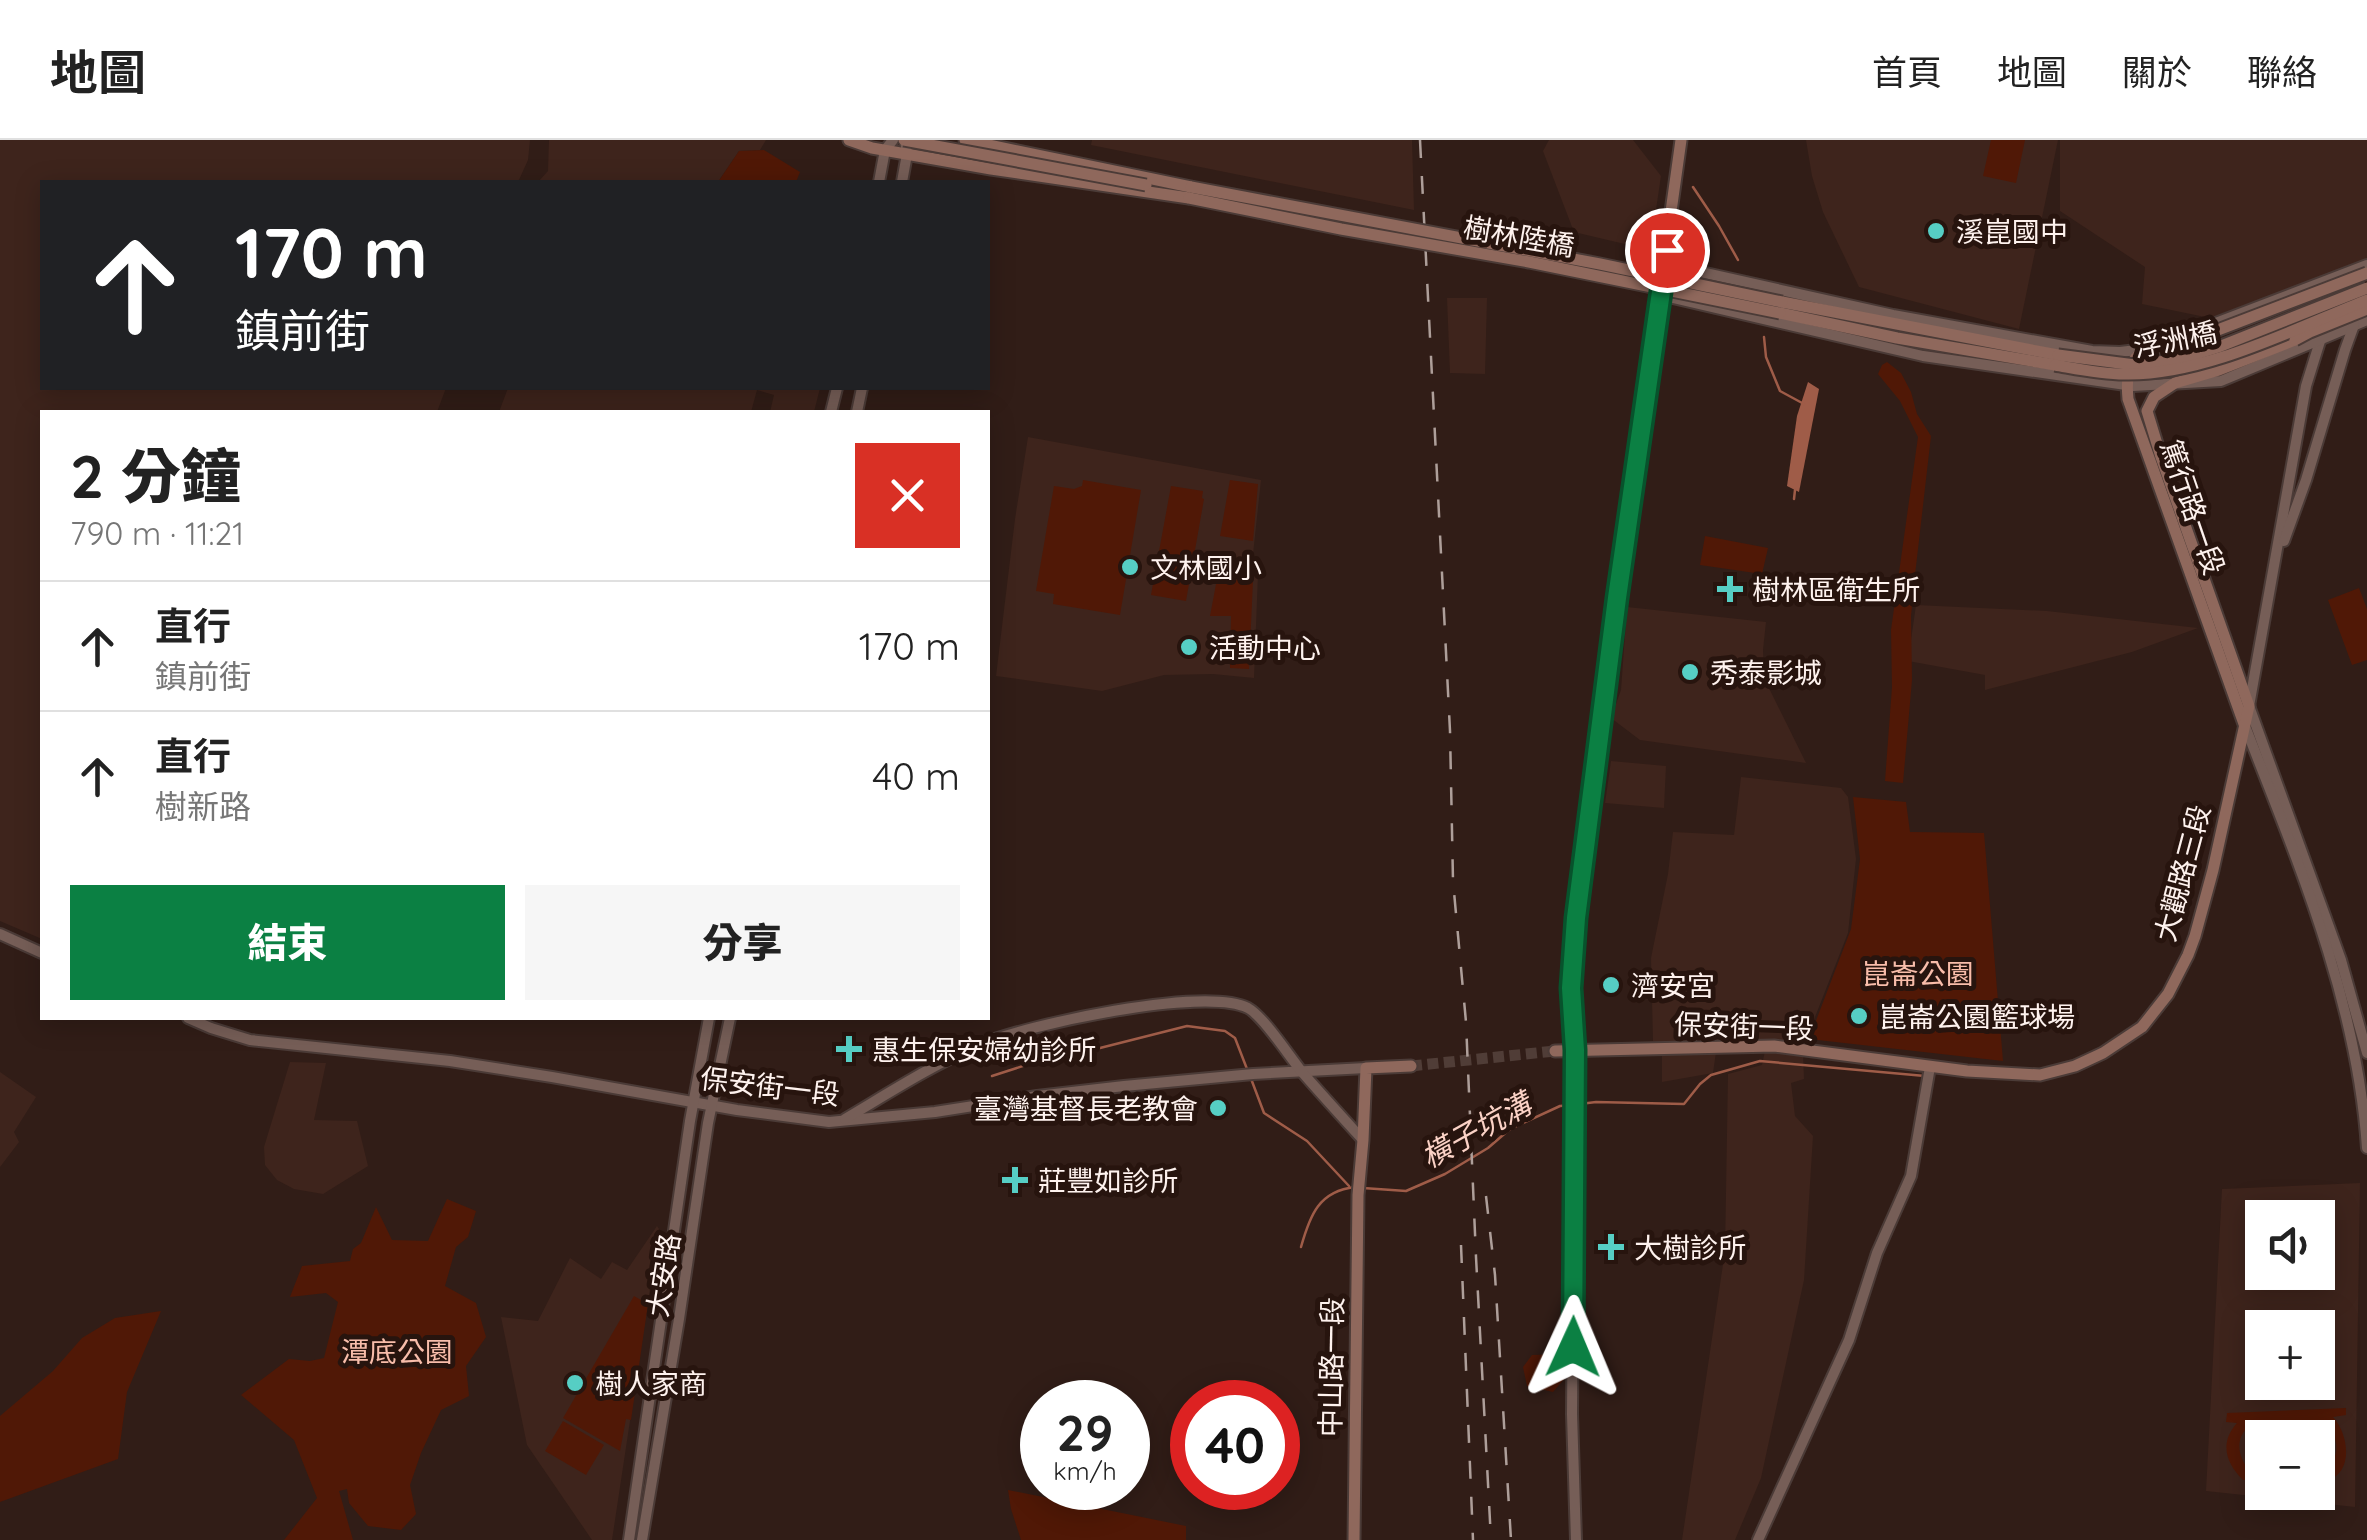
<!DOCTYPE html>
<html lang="zh-TW">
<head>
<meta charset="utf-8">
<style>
	:root { --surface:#fff; --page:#f6f6f6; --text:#222; --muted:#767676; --line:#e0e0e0; --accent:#0b8043 }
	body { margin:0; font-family:Quicksand,"Noto Sans TC",sans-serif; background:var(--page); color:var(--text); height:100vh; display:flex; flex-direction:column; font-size:38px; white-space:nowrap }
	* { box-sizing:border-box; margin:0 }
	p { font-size:32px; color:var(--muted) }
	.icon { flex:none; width:55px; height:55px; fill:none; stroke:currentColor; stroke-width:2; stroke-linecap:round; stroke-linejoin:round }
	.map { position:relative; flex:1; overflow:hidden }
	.panel { position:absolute; left:40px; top:270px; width:950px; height:610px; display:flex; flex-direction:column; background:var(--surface); border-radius:0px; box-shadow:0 5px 25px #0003 }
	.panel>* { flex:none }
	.top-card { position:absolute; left:40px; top:40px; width:950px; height:210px; border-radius:0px; box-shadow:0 5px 25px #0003; background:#202124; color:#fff; overflow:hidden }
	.fabs { position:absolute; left:2245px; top:1060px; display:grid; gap:20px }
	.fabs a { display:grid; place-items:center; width:90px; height:90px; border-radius:0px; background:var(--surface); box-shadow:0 5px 25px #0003; font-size:50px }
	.speed { position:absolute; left:1020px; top:1240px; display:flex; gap:20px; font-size:50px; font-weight:700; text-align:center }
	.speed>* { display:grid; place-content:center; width:130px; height:130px; border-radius:50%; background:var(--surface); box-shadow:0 5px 25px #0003; line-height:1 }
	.speed small { font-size:25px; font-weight:400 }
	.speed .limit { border:15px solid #d22; background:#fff; color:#111 }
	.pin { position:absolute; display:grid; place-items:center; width:85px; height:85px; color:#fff; margin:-42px; border:5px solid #fff; border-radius:50%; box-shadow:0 2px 10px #0007 }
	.me { position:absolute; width:110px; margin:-55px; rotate:1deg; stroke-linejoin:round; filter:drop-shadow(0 0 8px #0008) }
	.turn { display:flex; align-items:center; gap:35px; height:210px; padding:0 30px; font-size:45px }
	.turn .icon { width:130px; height:130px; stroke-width:2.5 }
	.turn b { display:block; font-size:70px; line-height:85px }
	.round { display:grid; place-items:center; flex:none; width:105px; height:105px; border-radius:0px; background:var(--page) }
	.head { display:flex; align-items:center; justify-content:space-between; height:170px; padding:0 30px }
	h1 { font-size:60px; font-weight:800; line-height:75px }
	.action { display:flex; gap:20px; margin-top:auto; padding:20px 30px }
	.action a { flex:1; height:115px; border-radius:0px; background:var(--accent); color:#fff; font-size:40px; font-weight:800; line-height:115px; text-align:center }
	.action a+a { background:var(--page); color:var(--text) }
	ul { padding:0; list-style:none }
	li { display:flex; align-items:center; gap:30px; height:130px; padding:0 30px; border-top:2px solid var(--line) }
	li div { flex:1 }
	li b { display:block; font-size:38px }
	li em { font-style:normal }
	header { display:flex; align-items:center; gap:60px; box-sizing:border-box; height:140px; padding:0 50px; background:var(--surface); border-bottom:2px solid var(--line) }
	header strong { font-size:48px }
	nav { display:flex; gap:55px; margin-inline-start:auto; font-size:35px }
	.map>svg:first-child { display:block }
	.built { fill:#3e241c; fill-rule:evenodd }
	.green { fill:#501806 }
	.water { fill:#9f5c48 }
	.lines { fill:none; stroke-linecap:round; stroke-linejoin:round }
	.stream { stroke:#9f5c48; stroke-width:2.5 }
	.secondary-tunnel { stroke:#503d37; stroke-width:11; stroke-dasharray:11 5.5; stroke-linecap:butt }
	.tertiary-casing { stroke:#4b3b37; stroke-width:14 }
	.secondary-casing { stroke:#4b3b37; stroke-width:15 }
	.tertiary { stroke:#765e57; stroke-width:10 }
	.secondary { stroke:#8f685c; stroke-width:11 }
	.rail { stroke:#ae9f9a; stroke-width:2.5; stroke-dasharray:18 18; stroke-linecap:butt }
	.secondary-bridge-casing { stroke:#4b3b37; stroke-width:15; stroke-linecap:butt }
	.secondary-bridge { stroke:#8f685c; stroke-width:11 }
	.route-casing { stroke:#07532c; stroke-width:25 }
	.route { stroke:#0b8043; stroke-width:18 }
	.poi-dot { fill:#56cec4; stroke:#27140e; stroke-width:4 }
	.labels { text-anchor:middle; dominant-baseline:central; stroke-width:10; stroke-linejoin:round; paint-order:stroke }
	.poi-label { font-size:28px; fill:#fef2ee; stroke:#27140e; text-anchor:start }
	.street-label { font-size:28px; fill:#fef2ee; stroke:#27140e }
	.park-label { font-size:28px; fill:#f8bdaa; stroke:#27140e }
	.water-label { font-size:30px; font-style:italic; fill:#fbd2c6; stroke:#27140e }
</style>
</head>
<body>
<header>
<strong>地圖</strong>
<nav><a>首頁</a><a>地圖</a><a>關於</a><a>聯絡</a></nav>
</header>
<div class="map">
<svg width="2367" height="1400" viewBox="0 0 2367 1400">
	<rect width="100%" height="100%" fill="#311d17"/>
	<g class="built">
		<path d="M0,0H530L528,20L518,42H42V248H446L437,272H42V799L0,781Z"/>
		<path d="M549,0H766L760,10L739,11L718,42H590V40L588,42H538L548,31Z"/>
		<path d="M1092,0H1412L1414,70L1091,5Z"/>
		<path d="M1549,0H1633L1661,36L1650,110L1574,92L1543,11Z"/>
		<path d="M1806,0H2058L2019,189L1859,147L1823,72L1812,36Z"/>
		<path d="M2060,0H2367V119L2210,178L2142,164L2145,127L2060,71Z"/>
		<path d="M1447,158H1487L1485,234L1450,233Z"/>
		<path d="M508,248H820L814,272H770L774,255L757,250L751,272H499Z"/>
		<path d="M1028,297L1261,340L1251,433L1258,434L1254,538L1213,534L1164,535L1102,551L996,536L1015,379Z"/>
		<path d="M1916,465L2047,471L2198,488L2132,512L1985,550V535L1908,521Z"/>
		<path d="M1627,467L1766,482L1763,510L1764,538L1806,623L1640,600L1611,578L1621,550Z"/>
		<path d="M1611,621L1666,626L1664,668L1605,663Z"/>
		<path d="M1741,637L1841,648L1848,657L1856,719L1848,793L1806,900L1717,905L1713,933L1662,942V901H1653L1651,818L1668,734L1673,692L1734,695Z"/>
		<path d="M1765,911L1803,913L1804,939L1791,943L1795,976L1813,996L1804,1140L1761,1338L1735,1400H1682L1725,1111L1728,934L1762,925Z"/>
		<path d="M290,922L326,923L314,980L357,981L368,1026L323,1054L294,1049L277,1040L265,1025L264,1007Z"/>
		<path d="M0,932L36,957L14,992L19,1002L0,1027Z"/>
		<path d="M2360,1043L2355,1367L2206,1351L2222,1049ZM2262,1078H2318V1132H2262ZM2262,1188H2318V1242H2262ZM2262,1298H2318V1352H2262Z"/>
		<path d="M657,1086L659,1089L612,1400H592L527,1305L501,1177L538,1181L570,1118L601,1139L612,1122L627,1130Z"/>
	</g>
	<g class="green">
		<path d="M1991,0H2025L2016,43L1983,36Z"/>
		<path d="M764,10L800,32L796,42H718L739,11Z"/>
		<path d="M1887,222L1901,233L1911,252L1917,274L1931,296L1915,435L1911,476L1912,540L1903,643L1885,641L1892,547L1891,490L1918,297L1900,261L1878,234L1882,225Z"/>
		<path d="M1083,340L1141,350L1120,475L1053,464L1054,454L1036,451L1054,346L1074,349L1082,346Z"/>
		<path d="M1230,340L1258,344L1253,401L1220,396Z"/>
		<path d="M1171,346L1203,351L1202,358L1204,359L1186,461L1151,455Z"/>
		<path d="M1705,396L1768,408L1762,434L1700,425Z"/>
		<path d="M1217,439L1253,440L1249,529L1230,528L1231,476H1210Z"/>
		<path d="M2359,448L2367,469V520L2352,525L2328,460Z"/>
		<path d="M1853,657L1906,662L1910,692L1984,693L2003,921L1809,899L1851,789L1860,719Z"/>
		<path d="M447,1059L476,1071L468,1097L456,1107L445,1146L476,1163L486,1197L466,1226L469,1256L441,1270L421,1313L410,1345L416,1374L401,1390L368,1386L349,1363L347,1349L339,1351L353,1400H284L317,1358L294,1300L241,1255L289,1219L310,1221L324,1218L338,1162L326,1153L290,1157L302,1126L350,1121L353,1109L361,1103L376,1067L392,1100L428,1101Z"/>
		<path d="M634,1156L648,1164L631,1280L626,1279L620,1311L563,1278Z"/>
		<path d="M161,1171L127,1252L118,1319L0,1362V1276L53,1231L82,1198L115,1178Z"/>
		<path d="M1560,1214L1566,1237L1553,1252L1527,1246L1523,1227L1532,1215Z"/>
		<path d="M2346,1268V1275L2333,1277C2352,1298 2353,1342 2318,1341V1331C2343,1322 2341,1297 2322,1280L2253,1283C2235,1295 2236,1314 2249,1330H2262V1340H2243C2226,1323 2219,1303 2237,1283L2226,1282L2227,1273Z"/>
		<path d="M563,1281L604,1305L586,1335L545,1311Z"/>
		<path d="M1008,1350L1186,1386V1400H1021L1011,1369Z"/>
	</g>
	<path class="water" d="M1808,242L1819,249L1799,352L1787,346L1797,276Z"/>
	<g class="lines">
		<g class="stream">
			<path d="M1693,47L1719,86L1738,120"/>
			<path d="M1764,197L1766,217L1780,251L1804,264"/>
			<path d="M1794,359L1795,350"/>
			<path d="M992,936L1060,914L1100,908L1187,886L1225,891L1235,898L1247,929"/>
			<path d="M1250,936L1264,973L1307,1001L1349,1046"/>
			<path d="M1580,964L1596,962L1684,964L1700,944L1711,935L1760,921L1925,936"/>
			<path d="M1363,1048L1406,1051L1445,1034L1488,1008L1510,989L1560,966L1572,965"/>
			<path d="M1301,1107C1310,1075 1319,1051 1355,1047"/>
		</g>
		<path class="secondary-tunnel" d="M1411,926L1555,911"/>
		<defs>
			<g id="tertiary">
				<path d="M879,42L885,10L893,0"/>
				<path d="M902,42L907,14L905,0"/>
				<path d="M1665,124L1893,175L2092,211L2120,212L2145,209"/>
				<path d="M2323,143L2324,182L2321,198L2306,246L2249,566L2341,820L2367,913"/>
				<path d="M1660,155L1923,216L2133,246L2221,241L2367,180"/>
				<path d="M2155,203L2187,194L2367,125"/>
				<path d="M831,272L837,248"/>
				<path d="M857,272L862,248"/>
				<path d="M2284,401L2306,340L2345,210L2354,185"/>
				<path d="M2245,586C2298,722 2357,860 2367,1008"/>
				<path d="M0,794L42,813"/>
				<path d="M188,878L211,888L250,900L450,921L552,937L737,970L829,982L935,972L1037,956L1124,946L1253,934L1366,928"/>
				<path d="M1575,910L1572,1274L1576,1400"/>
				<path d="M845,979C889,953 932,925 979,905C1026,885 1204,846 1248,868C1264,877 1289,916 1302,932C1322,955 1343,978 1363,1000"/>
				<path d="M629,1400L690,981L709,878"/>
				<path d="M642,1400L679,1179L708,983L730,878"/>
				<path d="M1758,1400L1849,1200L1877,1113L1911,1036L1930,927"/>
			</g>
			<g id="secondary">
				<path d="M849,0L872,8L991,29L1189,58"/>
				<path d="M965,0L1191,47"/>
				<path d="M1782,162L2058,215"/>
				<path d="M1780,173L1897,198L2055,225"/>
				<path d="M2189,201C2147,209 2123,207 2128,259L2244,584"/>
				<path d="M1575,910L1571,847L1576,778L1617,458L1681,0"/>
				<path d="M1555,911L1774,906L1967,931L2040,935L2075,926L2103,913L2142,887L2168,854L2188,815L2195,796L2213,730L2249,566L2161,317L2147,271L2154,257L2175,243L2219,230L2295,200"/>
				<path d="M1354,1400L1358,1055L1363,1000L1366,928L1411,926"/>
			</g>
		</defs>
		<use href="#tertiary" class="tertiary-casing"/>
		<use href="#secondary" class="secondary-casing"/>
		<use href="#tertiary" class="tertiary"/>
		<use href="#secondary" class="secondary"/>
		<g class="rail">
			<path d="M1420,0L1450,591L1453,741L1466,882L1476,1117L1491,1400"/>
			<path d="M1486,1056L1495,1135L1511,1400"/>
			<path d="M1461,1105L1473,1400"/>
		</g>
		<defs>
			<g id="secondary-bridge">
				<path d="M904,0L1146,45"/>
				<path d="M1191,47L1600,124L1782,162"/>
				<path d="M1189,58L1341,89L1529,122L1780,173"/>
				<path d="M2295,200L2310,192L2367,169"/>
				<path d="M2189,201L2367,133"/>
				<path d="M2058,215L2135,225L2181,219L2221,206L2367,148"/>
				<path d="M2055,225C2078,229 2101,234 2124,234C2203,236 2294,189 2367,160"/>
			</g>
		</defs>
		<use href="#secondary-bridge" class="secondary-bridge-casing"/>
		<use href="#secondary-bridge" class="secondary-bridge"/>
	</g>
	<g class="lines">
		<defs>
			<path id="route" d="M1573,1207L1575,910L1571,848L1576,778L1617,458L1667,110"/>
		</defs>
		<use href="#route" class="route-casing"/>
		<use href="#route" class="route"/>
	</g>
	<g class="poi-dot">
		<circle cx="1936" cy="91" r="10"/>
		<circle cx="1130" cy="427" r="10"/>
		<path d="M1725 434h10v10h10v10h-10v10h-10v-10h-10v-10h10z"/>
		<circle cx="1189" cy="507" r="10"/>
		<circle cx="1690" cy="532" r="10"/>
		<circle cx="1611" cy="845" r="10"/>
		<circle cx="1859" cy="876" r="10"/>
		<path d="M844 894h10v10h10v10h-10v10h-10v-10h-10v-10h10z"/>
		<circle cx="1218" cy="968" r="10"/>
		<path d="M1010 1025h10v10h10v10h-10v10h-10v-10h-10v-10h10z"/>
		<path d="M1606 1092h10v10h10v10h-10v10h-10v-10h-10v-10h10z"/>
		<circle cx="575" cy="1243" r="10"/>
	</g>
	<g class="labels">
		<g class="poi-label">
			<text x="1956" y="91">溪崑國中</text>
			<text x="1150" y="427">文林國小</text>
			<text x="1752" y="449">樹林區衛生所</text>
			<text x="1209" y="507">活動中心</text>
			<text x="1710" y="532">秀泰影城</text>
			<text x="1631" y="845">濟安宮</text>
			<text x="1879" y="876">崑崙公園籃球場</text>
			<text x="872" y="909">惠生保安婦幼診所</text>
			<text x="1198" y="968" text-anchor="end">臺灣基督長老教會</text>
			<text x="1038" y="1040">莊豐如診所</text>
			<text x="1634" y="1107">大樹診所</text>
			<text x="595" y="1243">樹人家商</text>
		</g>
		<g class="street-label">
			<text transform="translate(1519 96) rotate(10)">樹林陸橋</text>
			<text transform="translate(2175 199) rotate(-11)">浮洲橋</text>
			<text transform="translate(2193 367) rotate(71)">篤行路一段</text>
			<text transform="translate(2182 733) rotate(-75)">大觀路三段</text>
			<text transform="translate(1744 886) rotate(2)">保安街一段</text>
			<text transform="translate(770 946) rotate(7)">保安街一段</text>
			<text transform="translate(663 1135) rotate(-81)">大安路</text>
			<text transform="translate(1331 1227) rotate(-89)">中山路一段</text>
		</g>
		<g class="park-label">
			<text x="1918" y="833">崑崙公園</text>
			<text x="397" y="1211">潭底公園</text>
		</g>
		<g class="water-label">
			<text transform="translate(1476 990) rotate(-29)">橫子坑溝</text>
		</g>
	</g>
</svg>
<div class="fabs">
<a><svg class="icon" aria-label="sound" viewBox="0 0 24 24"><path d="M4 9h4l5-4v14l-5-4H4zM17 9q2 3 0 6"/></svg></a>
<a>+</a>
<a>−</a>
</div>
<div class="speed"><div>29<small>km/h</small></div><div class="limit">40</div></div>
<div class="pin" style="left:1667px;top:110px;background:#d93025"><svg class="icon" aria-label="arrive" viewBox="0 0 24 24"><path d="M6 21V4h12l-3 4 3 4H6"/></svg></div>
<svg class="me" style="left:1573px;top:1207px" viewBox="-20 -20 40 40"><path d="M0-17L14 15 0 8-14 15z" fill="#0b8043" stroke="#fff" stroke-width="4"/></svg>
<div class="top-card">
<div class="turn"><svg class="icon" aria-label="ahead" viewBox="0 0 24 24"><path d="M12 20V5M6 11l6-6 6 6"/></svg><div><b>170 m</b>鎮前街</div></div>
</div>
<section class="panel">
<div class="head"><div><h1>2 分鐘</h1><p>790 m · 11:21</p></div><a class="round" style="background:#d93025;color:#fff"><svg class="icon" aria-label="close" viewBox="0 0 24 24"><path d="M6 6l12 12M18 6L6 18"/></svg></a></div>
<ul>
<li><svg class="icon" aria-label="ahead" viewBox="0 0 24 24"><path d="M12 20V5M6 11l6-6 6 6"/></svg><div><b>直行</b><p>鎮前街</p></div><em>170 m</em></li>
<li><svg class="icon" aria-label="ahead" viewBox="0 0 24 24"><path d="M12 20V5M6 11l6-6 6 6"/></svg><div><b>直行</b><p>樹新路</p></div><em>40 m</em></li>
</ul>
<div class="action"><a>結束</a><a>分享</a></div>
</section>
</div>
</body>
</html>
